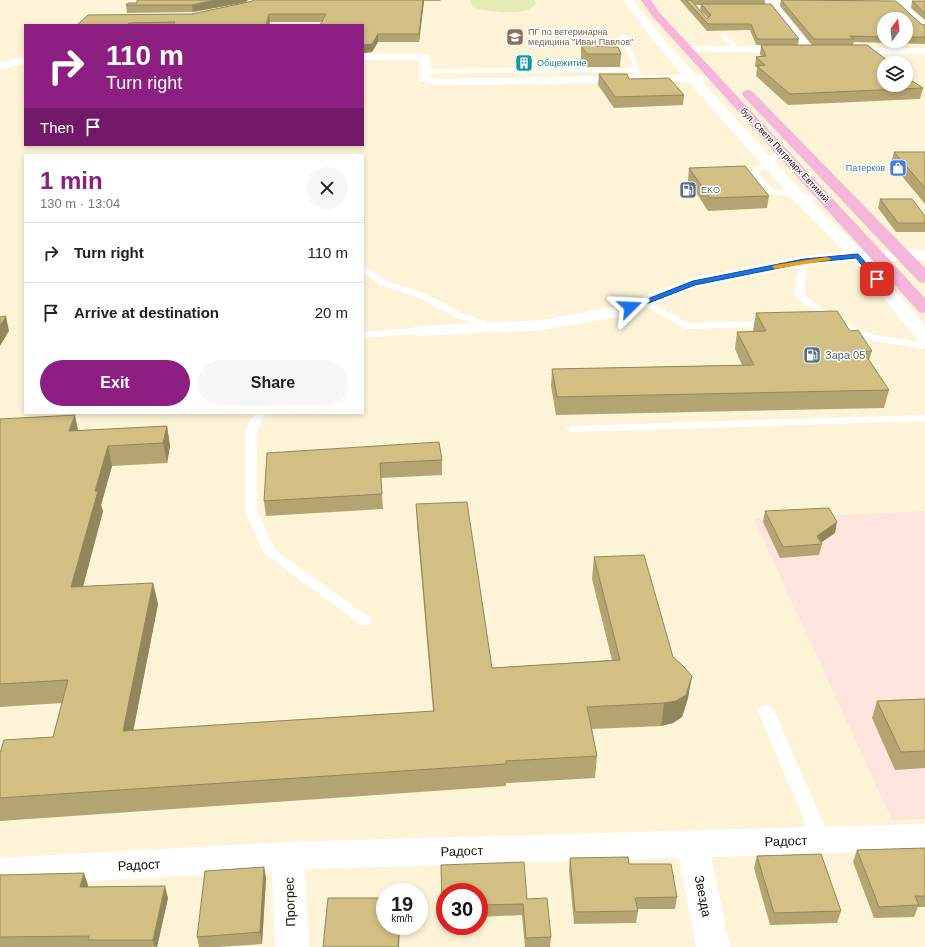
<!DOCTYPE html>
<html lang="en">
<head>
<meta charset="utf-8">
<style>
	:root { --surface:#fff; --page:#f6f6f6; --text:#222; --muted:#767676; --line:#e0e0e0; --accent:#8e1f82 }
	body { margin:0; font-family:Arial,sans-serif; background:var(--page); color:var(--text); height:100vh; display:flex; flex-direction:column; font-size:15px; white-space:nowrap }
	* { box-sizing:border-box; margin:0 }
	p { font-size:13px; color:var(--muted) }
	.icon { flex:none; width:22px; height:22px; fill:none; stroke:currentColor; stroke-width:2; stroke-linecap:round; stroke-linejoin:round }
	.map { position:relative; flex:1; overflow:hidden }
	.drawer { position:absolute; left:24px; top:154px; width:340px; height:260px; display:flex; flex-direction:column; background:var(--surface); border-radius:0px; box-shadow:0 2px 6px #0003 }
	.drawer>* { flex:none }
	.hud { position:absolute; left:24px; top:24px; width:340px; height:122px; border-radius:0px; box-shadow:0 2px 6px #0003; background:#8e1f82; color:#fff; overflow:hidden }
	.needle { width:26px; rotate:15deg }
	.controls { position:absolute; left:877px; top:12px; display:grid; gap:8px }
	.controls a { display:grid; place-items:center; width:36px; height:36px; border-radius:50%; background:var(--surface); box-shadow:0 2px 6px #0003; font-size:20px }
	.speed { position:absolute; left:376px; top:883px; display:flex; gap:8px; font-size:20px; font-weight:700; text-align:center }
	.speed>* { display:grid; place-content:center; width:52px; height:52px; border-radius:50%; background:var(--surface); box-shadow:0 2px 6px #0003; line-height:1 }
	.speed small { font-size:10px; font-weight:400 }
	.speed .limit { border:6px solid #d22; background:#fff; color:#111 }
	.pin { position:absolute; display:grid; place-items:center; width:34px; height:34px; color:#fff; margin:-17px; border-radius:8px; box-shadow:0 2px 6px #0006 }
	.me { position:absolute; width:44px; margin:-22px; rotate:69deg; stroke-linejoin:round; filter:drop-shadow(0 0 3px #0008) }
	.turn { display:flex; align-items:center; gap:14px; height:84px; padding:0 16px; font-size:18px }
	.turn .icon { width:52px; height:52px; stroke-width:2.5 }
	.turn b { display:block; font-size:28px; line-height:34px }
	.then { display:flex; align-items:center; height:38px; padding:0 16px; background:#0003; gap:8px; font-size:15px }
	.round { display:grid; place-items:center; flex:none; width:42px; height:42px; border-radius:21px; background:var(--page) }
	.head { display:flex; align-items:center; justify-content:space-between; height:68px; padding:0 16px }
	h1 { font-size:24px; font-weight:800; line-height:30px; color:var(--accent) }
	.primary-button { display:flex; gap:8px; margin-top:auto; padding:8px 16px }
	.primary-button a { flex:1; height:46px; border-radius:24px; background:var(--accent); color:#fff; font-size:16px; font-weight:800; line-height:46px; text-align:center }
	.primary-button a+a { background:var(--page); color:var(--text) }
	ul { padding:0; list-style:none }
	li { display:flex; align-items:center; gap:12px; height:60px; padding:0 16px; border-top:1px solid var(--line) }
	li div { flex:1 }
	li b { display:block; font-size:15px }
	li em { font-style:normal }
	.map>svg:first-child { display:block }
	.industrial { fill:#fde4dd }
	.green { fill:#e6eab5 }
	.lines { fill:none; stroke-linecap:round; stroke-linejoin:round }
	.lane { fill:#fff; fill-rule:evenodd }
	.street { fill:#fff; fill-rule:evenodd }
	.primary { fill:#f5b7d9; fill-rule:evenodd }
	.wall { fill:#b4a471; fill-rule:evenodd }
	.shaded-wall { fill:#92865c }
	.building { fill:#d1bf83; stroke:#92865c }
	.route { fill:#1a73e8; stroke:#114b97 }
	.slow { fill:#f59e0b }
	.labels { text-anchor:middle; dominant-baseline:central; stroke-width:3; stroke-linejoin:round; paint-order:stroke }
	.far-education-label { font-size:9px; fill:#785e54; stroke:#fff; text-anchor:start }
	.far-culture-label { font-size:9px; fill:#0d838f; stroke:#fff; text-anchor:start }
	.far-street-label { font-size:9px; fill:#131006; stroke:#fff }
	.far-shop-label { font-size:9px; fill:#366cbe; stroke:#fff; text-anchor:end }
	.far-service-label { font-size:9px; fill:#4e5e75; stroke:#fff; text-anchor:start }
	.service-label { font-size:11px; fill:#4e5e75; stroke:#fff; text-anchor:start }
	.near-street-label { font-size:13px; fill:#131006; stroke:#fff }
</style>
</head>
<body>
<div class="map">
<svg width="925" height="947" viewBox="0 0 925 947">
	<rect width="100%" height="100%" fill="#fdf4d7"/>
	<path class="industrial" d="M925,511V819L892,820L754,519Z"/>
	<path class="green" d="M471,0H535L536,4C526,17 486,12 472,7Z"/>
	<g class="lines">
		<g class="lane">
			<path d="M623,34L626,36L642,77H638L635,72L425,73L422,71L425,69L634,68L620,36Z"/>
			<path d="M721,34H725L740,49V51H736L721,36Z"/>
			<path d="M779,151L786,153L758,173L772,189L826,198L830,200L829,202L766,193L750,173Z"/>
			<path d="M804,258L808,261L804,295L841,321L874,335L925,343V349L868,340L835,325L796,298L794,296L800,261Z"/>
			<path d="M363,265L386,281L426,294L461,313L496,325L498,327L493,330L455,317L420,298L380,285L363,272Z"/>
			<path d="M644,299L688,323L769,321L774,324L769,327L686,329L641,304V300Z"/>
			<path d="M421,328L426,331L425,333L363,338V332Z"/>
			<path d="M254,413H266L257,431V511L276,551L370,618L372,621L370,624L365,626L360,624L264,553L245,511V431Z"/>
			<path d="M925,415V421L572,432L566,429L572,426Z"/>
			<path d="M766,705L771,707L774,711L830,839L827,844L821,846L815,844L812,839L758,711L761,707Z"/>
		</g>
		<g class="street">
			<path d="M623,0H633L666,42L696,75L707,76L709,78L707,80L702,81L802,192L862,251L925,250V260L870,261L925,326V344L919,342L854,261L804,266L697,287L623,316L543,330L421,336L415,335L412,331L415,327L421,326L543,320L613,307L693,278L804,256L845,252L792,198L689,82L437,85L421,81L419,79L420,60H363V54H425L430,57L431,77L437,79L683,75L658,46Z"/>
			<path d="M764,0H814L813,3L810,4H777L813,48L814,50L813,52H805Z"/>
			<path d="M866,0H925V6L907,5L925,22V30L921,29L895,5H869L864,2Z"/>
			<path d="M689,46L789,47L794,50L789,53L685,51L684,49L685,47Z"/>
			<path d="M844,48H925V54L840,53L839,51L840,49Z"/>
			<path d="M25,57V63L0,69V63Z"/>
			<path d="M925,824V850L711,857L730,947H696L679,858L305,869L309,947H275L272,871L0,886V858L288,842Z"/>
		</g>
		<g class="primary">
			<path d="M641,0H651L659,12L925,298V313L919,312L652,16Z"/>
			<path d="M748,90L752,91L925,268V283L919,282L744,97L742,94L744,91Z"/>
		</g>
	</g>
	<g class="wall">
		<path d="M253,0H441L440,1H424L419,42H378L372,52L363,53V25L322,22H270L269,25H77L192,14L253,1Z"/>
		<path d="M680,0H765V4H739H771L799,39L798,45H812L780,6L781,0L896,1L921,24L925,25V44L854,42L853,45H867L891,63H884V85H906V77L923,88L920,99L788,105L756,76L757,68L755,66L756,57L761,56L760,54L761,45H756L750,30L707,31ZM695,5H701L700,10L708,18L707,19ZM884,19H906V41H884Z"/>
		<path d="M912,1H925V20L911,8Z"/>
		<path d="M246,2L193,12L127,13L126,5L137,3Z"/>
		<path d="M581,46L621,54L620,67H586L581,59Z"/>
		<path d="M599,74L629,79L684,95L683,105L614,108L598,85Z"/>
		<path d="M894,152H925V204L891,163Z"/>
		<path d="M689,168L769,196L767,208L708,211L688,180Z"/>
		<path d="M880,199L925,216V232H896L878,208Z"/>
		<path d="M756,313L850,331L872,351L869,360L889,390L884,408L556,415L551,386L552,369L742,365L735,349L737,332H754L753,330Z"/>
		<path d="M0,419L78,431L167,426L170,446L167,463L112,466L101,505L103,511L83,587L153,583L158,604L133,730L433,711L417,525L416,504L492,668L612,660L592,579L594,557L673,657L688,698L682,717L673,723L661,726L592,729L597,756L595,778L506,783V786L0,821V753L53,737L62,703L0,707Z"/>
		<path d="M439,442L442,460V475L381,478L383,509L266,516L264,501Z"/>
		<path d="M765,511L835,533L821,542L822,544L819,555L780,558L763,522Z"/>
		<path d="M925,699V768L895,770L872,718L877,701Z"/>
		<path d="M925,848V907H918L914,917L874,918L853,862L857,850Z"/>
		<path d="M757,856L841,911L837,923L770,925L754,868Z"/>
		<path d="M570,858L629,864L677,897L675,909H637L638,911L636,923L574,924L569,870Z"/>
		<path d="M441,865L527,899L551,937L550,947H525L522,915L479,917V892H445V918H443Z"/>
		<path d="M264,867L266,879L262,944L218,947H199L197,937Z"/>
		<path d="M0,875L88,885V887L168,898L157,947H0Z"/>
	</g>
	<g class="shaded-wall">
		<path d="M215,0H248L246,2L193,12L192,5Z"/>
		<path d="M423,0H424V1L419,42V34Z"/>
		<path d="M269,14L270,22L269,25H266Z"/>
		<path d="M378,34V42L372,52L363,53V45Z"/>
		<path d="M6,316L9,331L0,346V326Z"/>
		<path d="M75,415L79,435L69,431Z"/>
		<path d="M167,426L170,446L167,463L163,443Z"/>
		<path d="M108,446L112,466L101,505L103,511L77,609L71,587L95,491Z"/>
		<path d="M837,522L835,533L819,544L817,536Z"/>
		<path d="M153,583L158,604L129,753L123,731Z"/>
		<path d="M692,676L688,698L682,717L673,723L661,726L664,703Z"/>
		<path d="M264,867L266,879L262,944L260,932Z"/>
		<path d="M84,873L88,885L84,899L80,887Z"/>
		<path d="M165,886L168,898L157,947H155L153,940Z"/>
		<path d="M399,926H400L399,947H398Z"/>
	</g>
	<g class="building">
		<path d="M137,0H215L192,5H126L128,3H137Z"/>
		<path d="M253,0H423L419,34H378L372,44L363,45V25H320L326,14H269L266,25H174L175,22L129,23L127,25H77L88,15L192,14L253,1Z"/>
		<path d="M686,0H691L707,19L711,15L701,4H771L799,39H757L751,24H708Z"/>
		<path d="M781,0L896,1L921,24L925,25V37H906V19H884V37L850,36L854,39H814Z"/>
		<path d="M912,1H925V13Z"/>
		<path d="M761,45H867L891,63H884V85H906V77L923,88L790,94L757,66L765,65L756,57L766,56Z"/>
		<path d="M581,46L618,47L621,54H587Z"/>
		<path d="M599,74H627L629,79L669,78L684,95L615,97Z"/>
		<path d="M894,152H925V188Z"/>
		<path d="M745,166L769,196L710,198L689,168Z"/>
		<path d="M880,199H912L925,216V223H898Z"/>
		<path d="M837,311L850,331L858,330L872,351H863L889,390L557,397L552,369L754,365L737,332L766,331L756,313Z"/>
		<path d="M6,316L0,326V317Z"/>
		<path d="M75,415L69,431L167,426L163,443L108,446L95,491H98L71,587L153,583L123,731L434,711L416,504L467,502L492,668L620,660L594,557L644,555L673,657L682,665L692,676L686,695L676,701L664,703L587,707L597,756L506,761V764L0,798V753L4,740L53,737L68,680L0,684V419Z"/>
		<path d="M439,442L442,460L380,463L382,494L264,501L267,453Z"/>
		<path d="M829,508L837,522L817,536L822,544L783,547L765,511Z"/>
		<path d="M925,699V751L901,752L877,701Z"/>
		<path d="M925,848V896H915L919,905L879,907L857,850Z"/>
		<path d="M821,854L841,911L774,913L757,856Z"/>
		<path d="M628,857L629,864H671L677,897L635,898L638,911L575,912L570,858Z"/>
		<path d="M524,862L527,899L547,898L551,937L526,938L523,904L479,905V892H445V906H442L441,865Z"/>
		<path d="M264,867L260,932L197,937L205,871Z"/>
		<path d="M84,873L80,887L165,886L153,940H88L89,936L0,937V875Z"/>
		<path d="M328,898H385V926H399L398,947H323Z"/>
	</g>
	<path class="route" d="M858,254L879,278V281H875L856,258L804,263L695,285L633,309L627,307L693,281L804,259Z"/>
	<path class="slow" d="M827,257L831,259L830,260L775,269L772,267L775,265Z"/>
	<defs>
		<symbol id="school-square" viewBox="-11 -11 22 22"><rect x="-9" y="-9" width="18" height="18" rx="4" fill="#8d6e63" stroke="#fff"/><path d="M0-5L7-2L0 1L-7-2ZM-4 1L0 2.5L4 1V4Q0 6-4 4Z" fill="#fff"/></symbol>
		<symbol id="building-square" viewBox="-11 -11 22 22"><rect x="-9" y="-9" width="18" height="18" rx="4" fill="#0f9aa8" stroke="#fff"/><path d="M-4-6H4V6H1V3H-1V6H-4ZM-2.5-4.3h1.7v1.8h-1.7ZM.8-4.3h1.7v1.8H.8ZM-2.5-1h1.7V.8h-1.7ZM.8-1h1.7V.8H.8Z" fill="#fff"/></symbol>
		<symbol id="shop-square" viewBox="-11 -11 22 22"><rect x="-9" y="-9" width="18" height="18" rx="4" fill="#3f7fe0" stroke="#fff"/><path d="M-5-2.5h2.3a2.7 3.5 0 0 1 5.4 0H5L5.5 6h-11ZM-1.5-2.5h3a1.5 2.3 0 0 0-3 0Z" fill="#fff"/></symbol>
		<symbol id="fuel-square" viewBox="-11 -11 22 22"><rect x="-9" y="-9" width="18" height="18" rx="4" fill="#5c6f8a" stroke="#fff"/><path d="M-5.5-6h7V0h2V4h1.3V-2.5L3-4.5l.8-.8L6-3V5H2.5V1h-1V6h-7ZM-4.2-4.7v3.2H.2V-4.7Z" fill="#fff"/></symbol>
	</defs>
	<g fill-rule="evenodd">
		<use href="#school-square" x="505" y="27" width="20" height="20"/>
		<use href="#building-square" x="514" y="53" width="20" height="20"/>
		<use href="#shop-square" x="888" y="158" width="20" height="20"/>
		<use href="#fuel-square" x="678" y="180" width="20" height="20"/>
		<use href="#fuel-square" x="802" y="345" width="20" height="20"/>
	</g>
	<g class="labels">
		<g class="far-education-label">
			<text x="528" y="32">ПГ по ветеринарна<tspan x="528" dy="10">медицина "Иван Павлов"</tspan></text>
		</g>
		<g class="far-culture-label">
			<text x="537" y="63">Общежитие</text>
		</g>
		<g class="far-street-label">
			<text transform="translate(785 155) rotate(47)">бул. Свети Патриарх Евтимий</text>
		</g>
		<g class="far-shop-label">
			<text x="885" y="168">Патерков</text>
		</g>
		<g class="far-service-label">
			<text x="701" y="190">EKO</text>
		</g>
		<g class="service-label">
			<text x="825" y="355">Зара 05</text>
		</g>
		<g class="near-street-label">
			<text transform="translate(786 841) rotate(-2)">Радост</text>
			<text transform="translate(462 851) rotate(-2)">Радост</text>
			<text transform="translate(139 865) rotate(-3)">Радост</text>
			<text transform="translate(703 896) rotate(79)">Звезда</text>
			<text transform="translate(290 902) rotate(-92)">Прогрес</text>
		</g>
	</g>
</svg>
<div class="controls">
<a><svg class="needle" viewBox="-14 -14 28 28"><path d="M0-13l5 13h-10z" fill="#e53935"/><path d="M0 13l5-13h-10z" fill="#767676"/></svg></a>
<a><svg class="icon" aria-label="layers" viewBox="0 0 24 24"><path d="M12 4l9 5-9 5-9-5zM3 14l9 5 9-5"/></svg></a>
</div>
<div class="speed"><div>19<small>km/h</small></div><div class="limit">30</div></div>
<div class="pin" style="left:877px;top:279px;background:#d93025"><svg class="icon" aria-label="arrive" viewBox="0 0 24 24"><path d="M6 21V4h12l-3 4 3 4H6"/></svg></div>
<svg class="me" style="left:630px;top:307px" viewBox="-20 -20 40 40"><path d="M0-17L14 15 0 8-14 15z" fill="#1a73e8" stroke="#fff" stroke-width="4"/></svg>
<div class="hud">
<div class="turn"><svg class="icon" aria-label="right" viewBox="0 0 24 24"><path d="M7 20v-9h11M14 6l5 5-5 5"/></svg><div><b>110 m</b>Turn right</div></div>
<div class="then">Then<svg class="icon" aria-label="arrive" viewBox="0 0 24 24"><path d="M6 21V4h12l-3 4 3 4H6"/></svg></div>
</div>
<section class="drawer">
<div class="head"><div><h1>1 min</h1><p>130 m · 13:04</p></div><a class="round"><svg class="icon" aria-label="close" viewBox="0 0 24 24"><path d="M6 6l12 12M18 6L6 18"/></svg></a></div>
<ul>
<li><svg class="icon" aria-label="right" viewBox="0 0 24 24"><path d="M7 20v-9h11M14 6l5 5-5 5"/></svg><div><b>Turn right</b></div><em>110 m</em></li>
<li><svg class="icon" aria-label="arrive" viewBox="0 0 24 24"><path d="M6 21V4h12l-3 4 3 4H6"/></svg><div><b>Arrive at destination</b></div><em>20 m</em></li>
</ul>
<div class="primary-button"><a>Exit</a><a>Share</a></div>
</section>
</div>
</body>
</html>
